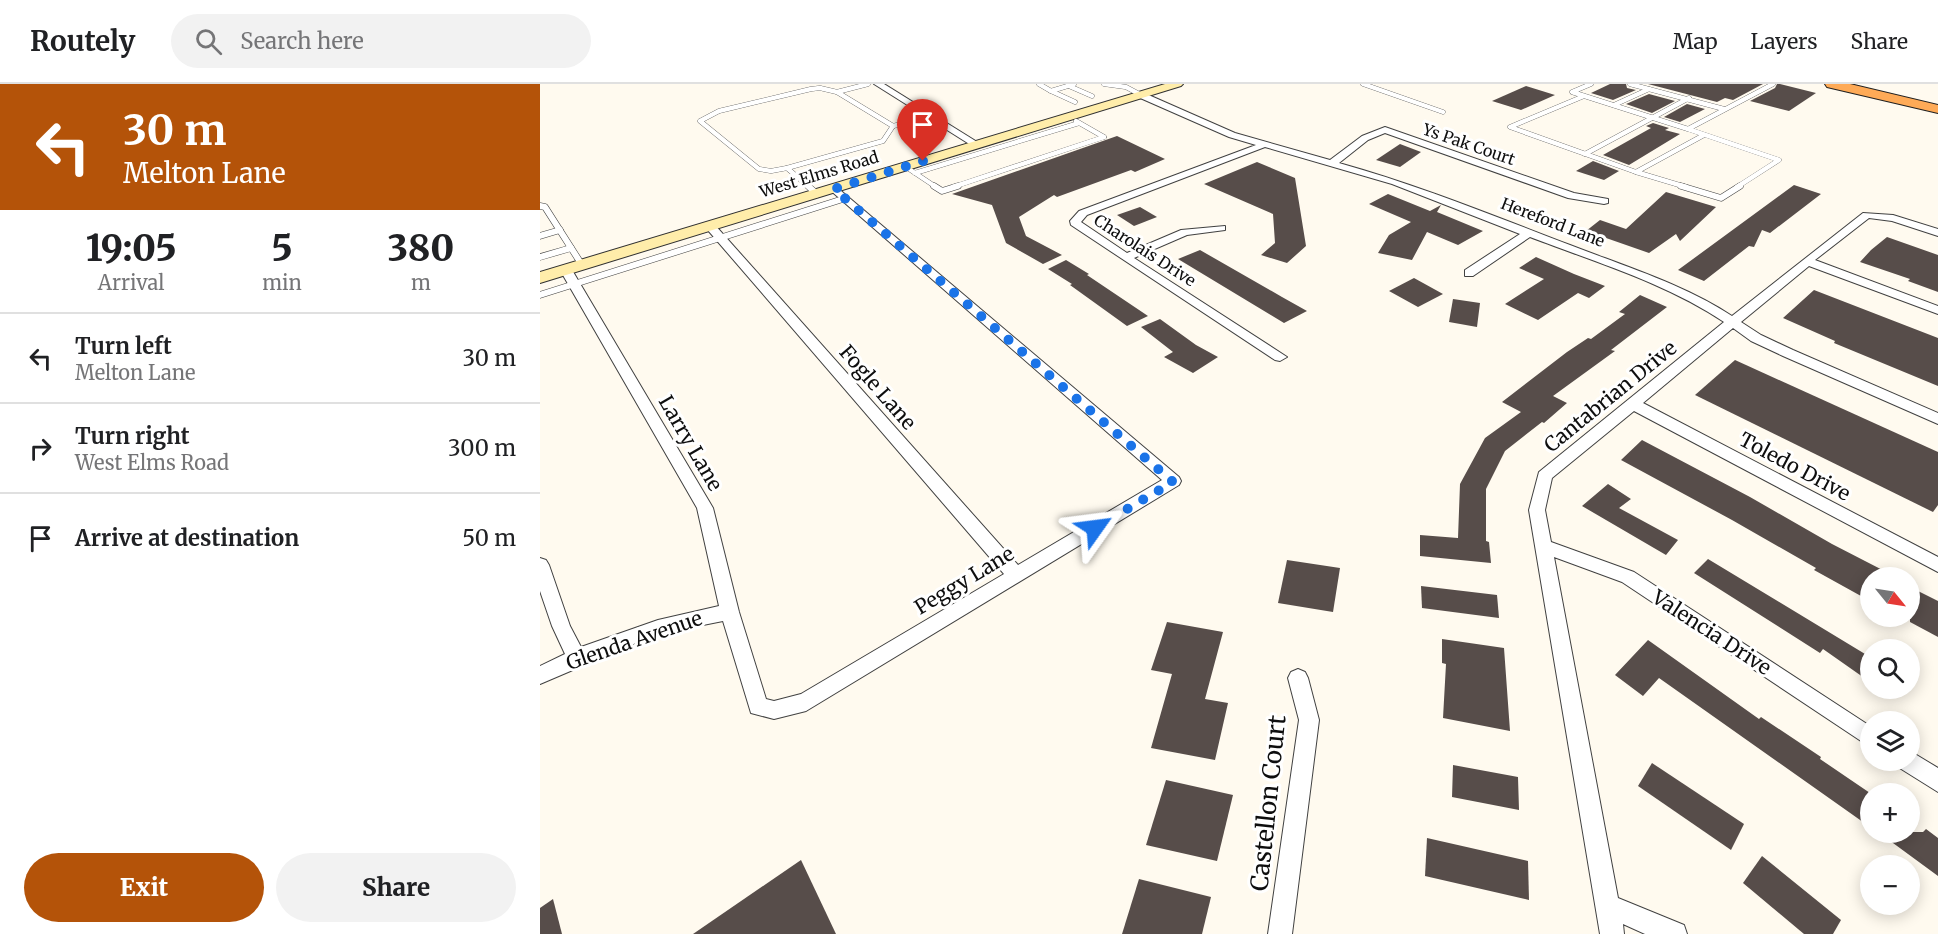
<!DOCTYPE html>
<html lang="en">
<head>
<meta charset="utf-8">
<style>
	:root { --surface:#fff; --page:#f2f2f2; --text:#202124; --muted:#757577; --line:#e0e0e0; --accent:#b45309 }
	body { margin:0; font-family:Merriweather,serif; background:var(--page); color:var(--text); height:100vh; display:flex; flex-direction:column; font-size:22px; white-space:nowrap }
	* { box-sizing:border-box; margin:0 }
	p { font-size:20px; color:var(--muted) }
	.icon { flex:none; width:33px; height:33px; fill:none; stroke:currentColor; stroke-width:2; stroke-linecap:round; stroke-linejoin:round }
	.map { position:relative; flex:1; overflow:hidden }
	.sheet { display:flex; flex-direction:column; background:var(--surface); width:540px }
	.sheet>* { flex:none }
	.hud { background:#b45309; color:#fff; overflow:hidden }
	.needle { width:39px; rotate:120deg }
	.controls { position:absolute; left:1320px; top:483px; display:grid; gap:12px }
	.controls a { display:grid; place-items:center; width:60px; height:60px; border-radius:50%; background:var(--surface); box-shadow:0 3px 15px #0003; font-size:30px }
	.pin { position:absolute; display:grid; place-items:center; width:51px; height:51px; color:#fff; margin:-62px -26px; border-radius:50% 50% 50% 0; rotate:-45deg; box-shadow:0 0 6px #0007 }
	.pin .icon { rotate:45deg }
	.me { position:absolute; width:66px; margin:-33px; rotate:59deg; stroke-linejoin:round; filter:drop-shadow(0 0 4px #0008) }
	.turn { display:flex; align-items:center; gap:21px; height:126px; padding:0 24px; font-size:27px }
	.turn .icon { width:78px; height:78px; stroke-width:2.5 }
	.turn b { display:block; font-size:42px; line-height:51px }
	.eta { display:flex; justify-content:space-evenly; align-items:center; height:102px; text-align:center }
	.eta b { font-size:36px; font-weight:800; line-height:42px }
	.primary-button { display:flex; gap:12px; margin-top:auto; padding:12px 24px }
	.primary-button a { flex:1; height:69px; border-radius:36px; background:var(--accent); color:#fff; font-size:24px; font-weight:800; line-height:69px; text-align:center }
	.primary-button a+a { background:var(--page); color:var(--text) }
	ul { padding:0; list-style:none }
	li { display:flex; align-items:center; gap:18px; height:90px; padding:0 24px; border-top:2px solid var(--line) }
	li div { flex:1 }
	li b { display:block; font-size:22px }
	li em { font-style:normal }
	header { display:flex; align-items:center; gap:36px; box-sizing:border-box; height:84px; padding:0 30px; background:var(--surface); border-bottom:2px solid var(--line) }
	header strong { font-size:28px }
	nav { display:flex; gap:33px; margin-inline-start:auto; font-size:21px }
	.search { width:420px; height:54px; background:var(--page); display:flex; align-items:center; gap:15px; box-sizing:border-box; padding:0 21px; border-radius:33px; color:var(--muted); font-size:22px }
	main { display:flex; flex:1; min-height:0 }
	.map>svg:first-child { display:block }
	.building { fill:#574d4a }
	.lines { fill:none; stroke-linecap:round; stroke-linejoin:round }
	.service-far1-casing { stroke:#414141; stroke-width:5 }
	.service-casing { stroke:#414141; stroke-width:7 }
	.minor-casing { stroke:#414141; stroke-width:2 }
	.secondary-casing { stroke:#303030; stroke-width:2 }
	.trunk-casing { stroke:#1f1f1f; stroke-width:2 }
	.service-far1 { stroke:#fff; stroke-width:4.5 }
	.service { stroke:#fff; stroke-width:6 }
	.minor { fill:#fff; fill-rule:evenodd }
	.secondary { fill:#ffedaa; fill-rule:evenodd }
	.trunk { fill:#feaa57; fill-rule:evenodd }
	.route { stroke:#1a73e8; stroke-width:10; stroke-dasharray:0 18 }
	.labels { text-anchor:middle; dominant-baseline:central; stroke-width:6; stroke-linejoin:round; paint-order:stroke }
	.far-street-label { font-size:16px; fill:#0e0e0e; stroke:#fff }
	.street-label { font-size:20px; fill:#0e0e0e; stroke:#fff }
	.near-street-label { font-size:24px; fill:#0e0e0e; stroke:#fff }
</style>
</head>
<body>
<header>
<strong>Routely</strong>
<div class="search"><svg class="icon" aria-label="search" viewBox="0 0 24 24"><circle cx="10" cy="10" r="6"/><path d="M15 15l6 6"/></svg>Search here</div>
<nav><a>Map</a><a>Layers</a><a>Share</a></nav>
</header>
<main>
<section class="sheet">
<div class="hud">
<div class="turn"><svg class="icon" aria-label="left" viewBox="0 0 24 24"><path d="M17 20v-9H6M10 6l-5 5 5 5"/></svg><div><b>30 m</b>Melton Lane</div></div>
</div>
<div class="eta">
<div><b>19:05</b><p>Arrival</p></div>
<div><b>5</b><p>min</p></div>
<div><b>380</b><p>m</p></div>
</div>
<ul>
<li><svg class="icon" aria-label="left" viewBox="0 0 24 24"><path d="M17 20v-9H6M10 6l-5 5 5 5"/></svg><div><b>Turn left</b><p>Melton Lane</p></div><em>30 m</em></li>
<li><svg class="icon" aria-label="right" viewBox="0 0 24 24"><path d="M7 20v-9h11M14 6l5 5-5 5"/></svg><div><b>Turn right</b><p>West Elms Road</p></div><em>300 m</em></li>
<li><svg class="icon" aria-label="arrive" viewBox="0 0 24 24"><path d="M6 21V4h12l-3 4 3 4H6"/></svg><div><b>Arrive at destination</b></div><em>50 m</em></li>
</ul>
<div class="primary-button"><a>Exit</a><a>Share</a></div>
</section>
<div class="map">
<svg width="1398" height="850" viewBox="0 0 1398 850">
	<rect width="100%" height="100%" fill="#fffaef"/>
	<g class="building">
		<path d="M1070,0H1086L1087,4L1096,6L1073,16L1051,9Z"/>
		<path d="M1108,0H1223L1193,16L1185,14L1177,18Z"/>
		<path d="M1237,0H1240L1276,9L1249,27L1210,17L1235,4Z"/>
		<path d="M986,2L1015,11L981,26L952,17Z"/>
		<path d="M1109,10L1135,17L1112,29L1086,20Z"/>
		<path d="M1147,20L1165,25L1140,38L1124,33Z"/>
		<path d="M1113,39L1129,44L1125,46L1140,50L1089,81L1063,71L1111,44L1106,42Z"/>
		<path d="M577,52L625,75L595,88L591,86L517,113L514,111L479,133L486,152L522,171L503,180L466,159L452,121L412,110Z"/>
		<path d="M860,60L881,68L860,83L836,76Z"/>
		<path d="M1053,77L1079,87L1064,96L1036,87Z"/>
		<path d="M717,78L755,94L766,162L747,179L721,171L735,159L733,130L664,100Z"/>
		<path d="M1254,101L1281,110L1230,149L1222,146L1214,163L1209,162L1164,197L1138,186Z"/>
		<path d="M1126,108L1176,123L1140,157L1136,150L1109,169L1046,147L1060,136L1086,145Z"/>
		<path d="M848,110L890,127L901,121L897,128L943,147L918,161L887,148L872,176L838,169L849,151L871,138L829,120Z"/>
		<path d="M600,123L617,133L594,142L577,131Z"/>
		<path d="M1347,153L1398,171V208L1368,197L1370,195L1320,178L1331,166Z"/>
		<path d="M660,166L742,213L767,227L744,239L638,175Z"/>
		<path d="M996,173L1034,190L1065,202L1049,214L1038,209L998,236L965,220L1004,195L979,184Z"/>
		<path d="M526,176L549,190L547,191L608,232L587,242L530,201L532,200L508,185Z"/>
		<path d="M874,194L903,210L878,223L849,207Z"/>
		<path d="M1274,206L1398,254V302L1294,259L1295,257L1243,234Z"/>
		<path d="M1100,211L1127,223L1071,266L1075,267L1013,312L1027,319L1004,339L1002,338L965,367L946,405V457L949,458L951,479L880,472V451L918,454L920,400L945,354L981,328L962,318L1027,268L1048,254L1051,255L1085,230L1079,228Z"/>
		<path d="M913,215L940,219L937,243L909,238Z"/>
		<path d="M620,235L656,261L678,273L653,289L624,273L633,268L601,243Z"/>
		<path d="M1195,276L1398,368V421L1393,428L1155,311Z"/>
		<path d="M1102,356L1210,413L1292,460L1358,494H1330V517L1274,486L1276,484L1192,436L1081,376Z"/>
		<path d="M1068,400L1091,415L1079,424L1138,456L1126,471L1042,422Z"/>
		<path d="M1168,475L1330,573V598L1283,565L1280,569L1154,489Z"/>
		<path d="M747,476L800,484L793,528L738,519Z"/>
		<path d="M881,502L957,511L959,534L882,524Z"/>
		<path d="M1370,503L1398,517V553L1370,538Z"/>
		<path d="M627,538L683,548L665,615L688,619L675,676L611,664L632,590L611,586Z"/>
		<path d="M902,555L964,564L970,647L903,634L906,580L902,579Z"/>
		<path d="M1108,556L1219,635L1221,633L1281,673L1280,675L1330,709V743L1119,594L1103,612L1075,591Z"/>
		<path d="M1112,679L1204,740L1191,766L1098,702Z"/>
		<path d="M913,681L978,693L979,726L912,713Z"/>
		<path d="M626,696L693,711L677,777L606,761Z"/>
		<path d="M1386,745L1398,754V792L1338,748H1383Z"/>
		<path d="M887,754L988,777L989,816L885,792Z"/>
		<path d="M1222,772L1301,836L1293,850H1264L1203,799Z"/>
		<path d="M261,776L296,850H153Z"/>
		<path d="M599,795L671,813L662,850H582Z"/>
		<path d="M13,815L22,850H0V824Z"/>
	</g>
	<g class="lines">
		<defs>
			<g id="service-far1">
				<path d="M499,0L511,7L534,0"/>
				<path d="M564,0L586,3L601,11"/>
				<path d="M823,0L903,28"/>
				<path d="M1051,0L1032,8L1148,45L1233,0"/>
				<path d="M1090,0L1184,25"/>
				<path d="M529,2L552,12"/>
				<path d="M511,7L535,18"/>
				<path d="M297,8L353,42L391,33"/>
				<path d="M1044,12L970,43L1096,88"/>
				<path d="M1074,21L1109,5"/>
				<path d="M536,37L564,53"/>
				<path d="M1148,45L1239,76L1197,103"/>
				<path d="M1045,70L1149,14"/>
				<path d="M366,83L396,103"/>
				<path d="M247,84L343,57L353,42"/>
				<path d="M375,89L539,39"/>
				<path d="M269,103L247,84L231,87L219,85L160,37L179,27L271,5L280,4L297,8L328,0"/>
				<path d="M413,103L564,53"/>
				<path d="M1146,103L1096,88L1164,51"/>
			</g>
			<g id="service">
				<path d="M268,102L277,110"/>
				<path d="M394,102L402,107L418,102"/>
				<path d="M1141,102L1181,114L1200,102"/>
				<path d="M0,122L5,123L42,181"/>
				<path d="M0,152L20,146"/>
				<path d="M0,173L31,164"/>
				<path d="M0,211L306,114"/>
			</g>
			<g id="minor">
				<path d="M334,0H344L442,61L434,63Z"/>
				<path d="M598,9H604L695,49L790,76L822,52L845,43L1034,109L1068,115V119L1064,120L1028,114L845,49L828,56L799,79C878,101 954,132 1030,161C1084,182 1143,200 1192,232L1323,129L1353,131L1398,145V152L1352,137L1329,134L1275,176L1398,222V230L1269,182L1201,238L1221,251L1253,266L1398,329V340L1243,272L1211,257L1193,244L1103,319L1398,473V488L1094,327L1012,394L1005,426L1011,458L1094,488L1330,642V663L1082,498L1014,473L1078,814L1144,841L1147,850H1105L1083,840L1084,850H1060L989,426L999,388L1184,238C1126,199 1055,178 990,153L933,192H925V186L980,150L852,100L725,63L547,131L541,138L587,169L641,146L685,142V146L647,151L594,174L747,273L740,277L735,276L531,141L530,137L539,127L716,61L689,53L598,13Z"/>
				<path d="M294,101L639,393L641,397L639,401L266,627L234,635L211,629L183,537L143,545L96,559L0,600V582L25,570L12,542L0,507V474L6,476L9,481L30,542L41,563L118,536L179,522L157,424L20,186L22,184H30L32,186L173,424L199,528L226,615L234,617L261,610L464,490L166,144V140H174L478,481L622,396L290,106V102Z"/>
				<path d="M758,585L765,588L768,594L779,636L752,850H728L759,636L748,594L751,588Z"/>
				<path d="M1370,667L1398,684V708L1358,683L1355,676H1370Z"/>
			</g>
			<path id="secondary" d="M625,0H643L641,2L0,199V188Z"/>
			<path id="trunk" d="M1285,0H1310L1398,21V29L1287,3Z"/>
		</defs>
		<use href="#service-far1" class="service-far1-casing"/>
		<use href="#service" class="service-casing"/>
		<use href="#minor" class="minor-casing"/>
		<use href="#secondary" class="secondary-casing"/>
		<use href="#trunk" class="trunk-casing"/>
		<use href="#service-far1" class="service-far1"/>
		<use href="#service" class="service"/>
		<use href="#minor" class="minor"/>
		<use href="#secondary" class="secondary"/>
		<use href="#trunk" class="trunk"/>
	</g>
	<g class="lines">
		<path class="route" d="M383,77L294,105L633,398L555,444"/>
	</g>
	<g class="labels">
		<g class="far-street-label">
			<text transform="translate(929 60) rotate(19)">Ys Pak Court</text>
			<text transform="translate(279 90) rotate(-17)">West Elms Road</text>
			<text transform="translate(1013 138) rotate(21)">Hereford Lane</text>
			<text transform="translate(605 166) rotate(33)">Charolais Drive</text>
		</g>
		<g class="street-label">
			<text transform="translate(338 303) rotate(49)">Fogle Lane</text>
			<text transform="translate(1070 312) rotate(-39)">Cantabrian Drive</text>
			<text transform="translate(151 359) rotate(60)">Larry Lane</text>
			<text transform="translate(1255 382) rotate(28)">Toledo Drive</text>
			<text transform="translate(424 496) rotate(-31)">Peggy Lane</text>
			<text transform="translate(1172 548) rotate(33)">Valencia Drive</text>
			<text transform="translate(94 556) rotate(-19)">Glenda Avenue</text>
		</g>
		<g class="near-street-label">
			<text transform="translate(728 719) rotate(-84)">Castellon Court</text>
		</g>
	</g>
</svg>
<div class="controls">
<a><svg class="needle" viewBox="-14 -14 28 28"><path d="M0-13l5 13h-10z" fill="#e53935"/><path d="M0 13l5-13h-10z" fill="#757577"/></svg></a>
<a><svg class="icon" aria-label="search" viewBox="0 0 24 24"><circle cx="10" cy="10" r="6"/><path d="M15 15l6 6"/></svg></a>
<a><svg class="icon" aria-label="layers" viewBox="0 0 24 24"><path d="M12 4l9 5-9 5-9-5zM3 14l9 5 9-5"/></svg></a>
<a>+</a>
<a>−</a>
</div>
<div class="pin" style="left:383px;top:77px;background:#d93025"><svg class="icon" aria-label="arrive" viewBox="0 0 24 24"><path d="M6 21V4h12l-3 4 3 4H6"/></svg></div>
<svg class="me" style="left:555px;top:444px" viewBox="-20 -20 40 40"><path d="M0-17L14 15 0 8-14 15z" fill="#1a73e8" stroke="#fff" stroke-width="4"/></svg>
</div>
</main>
</body>
</html>
